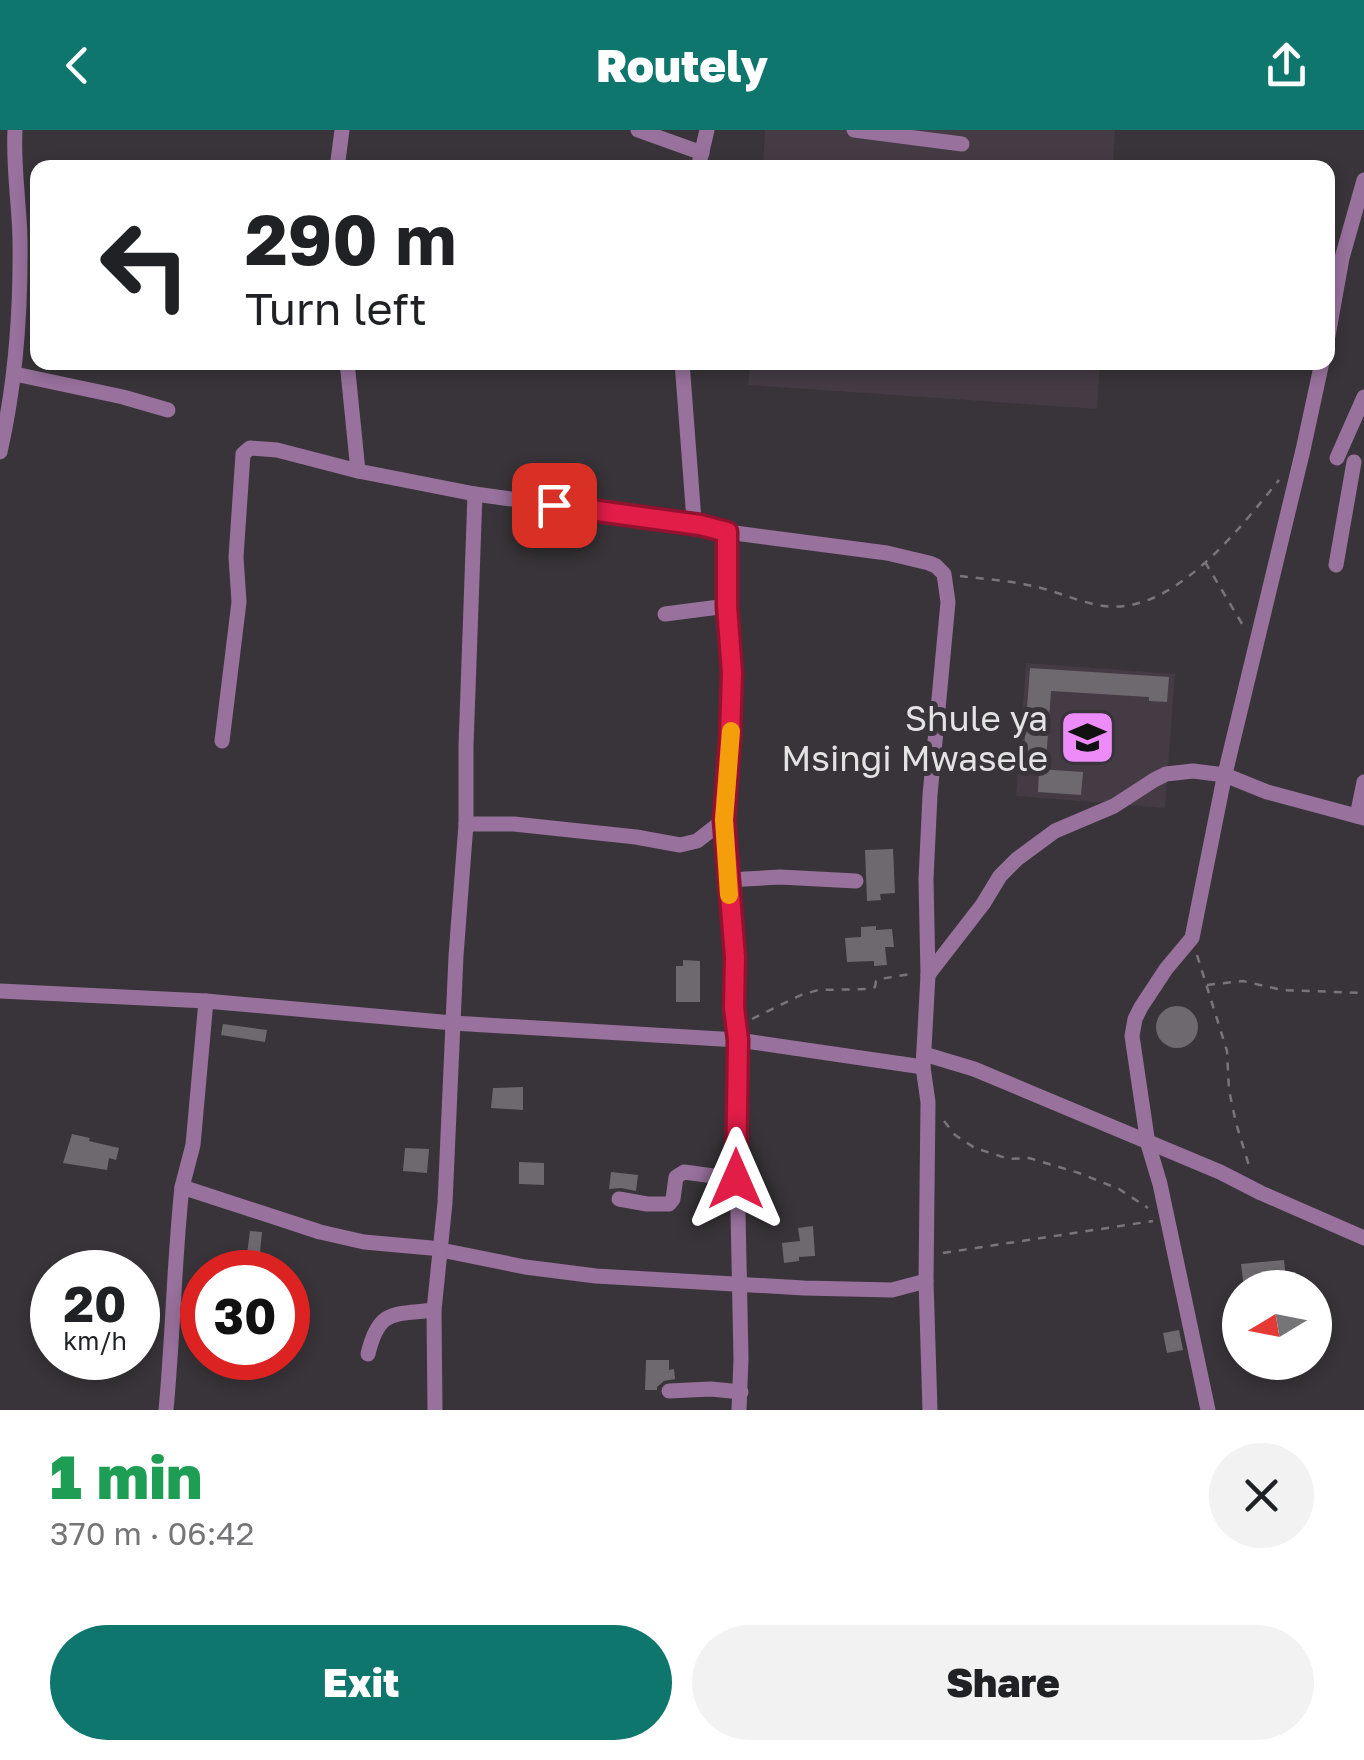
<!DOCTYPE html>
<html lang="en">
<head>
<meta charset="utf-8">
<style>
	:root { --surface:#fff; --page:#f2f2f2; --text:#202124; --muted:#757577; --accent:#0f766e }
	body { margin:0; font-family:"Golos Text",sans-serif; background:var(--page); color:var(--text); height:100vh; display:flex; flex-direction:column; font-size:38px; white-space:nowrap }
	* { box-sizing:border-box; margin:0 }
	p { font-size:32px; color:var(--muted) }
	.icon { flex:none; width:55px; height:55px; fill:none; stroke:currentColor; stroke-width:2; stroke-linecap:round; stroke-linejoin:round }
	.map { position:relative; height:1280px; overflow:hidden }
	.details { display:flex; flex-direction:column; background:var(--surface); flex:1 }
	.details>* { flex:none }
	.banner { position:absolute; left:30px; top:30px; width:1305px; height:210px; border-radius:20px; box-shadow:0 5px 15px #0003; background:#fff; color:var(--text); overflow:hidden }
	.needle { width:65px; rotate:260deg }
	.controls { position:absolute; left:1222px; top:1140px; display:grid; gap:20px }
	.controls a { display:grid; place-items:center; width:110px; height:110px; border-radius:50%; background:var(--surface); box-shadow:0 5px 15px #0003; font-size:50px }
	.speed { position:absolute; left:30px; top:1120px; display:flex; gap:20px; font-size:50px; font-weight:700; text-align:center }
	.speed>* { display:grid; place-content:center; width:130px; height:130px; border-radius:50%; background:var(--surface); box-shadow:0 5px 15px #0003; line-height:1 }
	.speed small { font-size:25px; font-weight:400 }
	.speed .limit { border:15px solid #d22; background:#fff; color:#111 }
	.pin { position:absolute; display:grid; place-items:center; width:85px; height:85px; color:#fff; margin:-42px; border-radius:20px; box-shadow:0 5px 15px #0006 }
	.me { position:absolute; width:110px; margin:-55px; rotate:0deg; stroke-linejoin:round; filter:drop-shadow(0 0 8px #0008) }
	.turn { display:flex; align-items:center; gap:35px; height:210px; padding:0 50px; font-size:45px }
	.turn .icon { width:130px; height:130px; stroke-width:2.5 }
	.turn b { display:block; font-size:70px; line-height:85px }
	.round { display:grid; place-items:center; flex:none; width:105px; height:105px; border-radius:52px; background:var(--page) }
	.overview { display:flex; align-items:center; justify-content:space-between; height:170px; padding:0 50px }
	h1 { font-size:60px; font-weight:800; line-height:75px; color:#1e9e55 }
	.button { display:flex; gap:20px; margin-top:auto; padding:20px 50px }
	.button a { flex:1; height:115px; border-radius:60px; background:var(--accent); color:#fff; font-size:40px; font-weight:800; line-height:115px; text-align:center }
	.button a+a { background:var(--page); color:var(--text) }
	header { display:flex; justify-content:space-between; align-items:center; height:130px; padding:0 50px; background:var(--accent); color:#fff; font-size:45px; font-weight:800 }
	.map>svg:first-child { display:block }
	.built { fill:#443b45 }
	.building { fill:#6e696f }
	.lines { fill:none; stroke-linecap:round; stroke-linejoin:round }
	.path { stroke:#79757a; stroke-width:2.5; stroke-dasharray:8 8; stroke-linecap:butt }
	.minor { stroke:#98719c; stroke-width:15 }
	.route-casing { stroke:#92132f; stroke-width:25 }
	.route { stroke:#e11d48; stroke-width:18 }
	.slow { stroke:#f59e0b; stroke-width:18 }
	.labels { text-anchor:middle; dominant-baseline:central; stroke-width:10; stroke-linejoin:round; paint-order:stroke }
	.poi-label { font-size:35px; fill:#e5e2e6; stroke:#383439; text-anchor:end }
</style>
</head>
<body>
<header><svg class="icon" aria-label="back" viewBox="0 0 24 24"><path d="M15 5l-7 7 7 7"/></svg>Routely<svg class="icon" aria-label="share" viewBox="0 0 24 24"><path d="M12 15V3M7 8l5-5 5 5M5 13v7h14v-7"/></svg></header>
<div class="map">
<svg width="1364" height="1280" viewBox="0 0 1364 1280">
	<rect width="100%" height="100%" fill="#383439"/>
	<g class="built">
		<path d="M765,0H1115L1113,37L763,38Z"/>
		<path d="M750,233H1100L1097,279L748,255Z"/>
		<path d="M1026,533L1175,544L1165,678L1016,666Z"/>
	</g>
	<g class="building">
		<path d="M1030,538L1169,547L1167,572L1149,571V567L1051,561L1046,632L1023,631Z"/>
		<path d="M1039,639L1083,642L1081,665L1038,662Z"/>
		<path d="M893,719L895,763L880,764L881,770L867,771L865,720Z"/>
		<path d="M876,796V800L892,799L894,817H885L887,835L874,836V831L847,832L845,808L861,807V797Z"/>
		<path d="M683,830L700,831V872H676V836H683Z"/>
		<circle cx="1177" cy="897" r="21"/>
		<path d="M223,894L267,900L265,912L221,905Z"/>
		<path d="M523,957V980L491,978L493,958Z"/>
		<path d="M72,1004L90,1008L89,1011L119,1018L116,1030L109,1028L107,1040L63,1033Z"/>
		<path d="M405,1018L429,1019L427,1043L403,1041Z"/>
		<path d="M519,1032L544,1033V1055L519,1054Z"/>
		<path d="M611,1042L638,1045L636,1061L621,1058L609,1059Z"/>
		<path d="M813,1096L815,1126L799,1127V1131L784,1133L782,1113L800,1111L798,1098Z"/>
		<path d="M250,1101L262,1102L259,1133L246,1132Z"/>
		<path d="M1284,1130L1287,1158H1244L1241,1134Z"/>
		<path d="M1179,1200L1183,1220L1167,1223L1163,1203Z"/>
		<path d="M646,1230H669V1240L674,1239L675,1249L664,1251L657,1257V1260H645Z"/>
	</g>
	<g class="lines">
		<g class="path">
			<path d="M1205,432L1244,497"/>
			<path d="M960,446C985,449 1012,451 1037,457C1059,462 1081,473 1104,476C1174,485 1240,398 1279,350"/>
			<path d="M1197,825L1227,921L1229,960L1236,993L1250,1039"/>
			<path d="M1207,855L1243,851L1282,860L1364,863"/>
			<path d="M752,889L801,865L818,860L869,859L875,857L876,851L880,849L911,844"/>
			<path d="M944,991L955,1005L975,1018L1009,1029L1029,1028L1079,1043L1119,1059L1148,1078"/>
			<path d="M943,1123L1153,1091"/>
		</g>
		<g class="minor">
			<path d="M638,0L702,23"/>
			<path d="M854,0L962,14"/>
			<path d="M337,38L342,0"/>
			<path d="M698,38L707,0"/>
			<path d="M1328,206L1342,128L1364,50"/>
			<path d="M347,232L358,341"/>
			<path d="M682,232L694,390L700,395L727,402L887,423L929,433L936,436L944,444L948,472L930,665L926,749L928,845L923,937L928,972L926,1151L930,1280"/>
			<path d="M15,244L123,267L168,280"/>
			<path d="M0,322C16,252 21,180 20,108C19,72 13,36 15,0"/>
			<path d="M1337,328L1364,267"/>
			<path d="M727,402V476L732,543L731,608L724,690L727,750L735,827L734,877L738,910L736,984L741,1229L739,1280"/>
			<path d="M1336,435L1354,332"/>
			<path d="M665,484L727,476"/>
			<path d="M222,611L239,472L236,427L243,324L250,318L277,320L358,341L475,364L700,395"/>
			<path d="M1357,686L1364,652"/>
			<path d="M466,694H514L636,707L680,715L697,711L724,690"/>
			<path d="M727,750L780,747L856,751"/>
			<path d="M928,845L983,774L1000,746L1017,729L1055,701L1114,676L1154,650L1166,644L1193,641L1225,645L1267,662L1364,688"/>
			<path d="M0,861L206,871L453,893L738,910L923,937"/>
			<path d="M924,924L974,939L1220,1042L1261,1063L1364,1108"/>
			<path d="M182,1057L193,1015L206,871"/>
			<path d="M619,1069L647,1074H669L673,1069L676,1047L684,1042L736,1049"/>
			<path d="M368,1224C379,1178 394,1185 434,1180"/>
			<path d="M669,1261L711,1259L741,1262"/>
			<path d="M166,1280C173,1206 174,1131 182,1057L320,1102L364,1112L431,1118L525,1137L596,1146L804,1158L892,1160L926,1151"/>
			<path d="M435,1280L434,1180L445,1073L456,826L466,694V616L475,364"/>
			<path d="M1208,1280L1160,1054L1148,1014L1132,906L1135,889L1141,877L1166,839L1192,808L1224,648L1303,320L1322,232"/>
		</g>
	</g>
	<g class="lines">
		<defs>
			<path id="route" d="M554,375L700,395L727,402V476L732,543L730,608L724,690L735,827L734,877L738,910L736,1049"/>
		</defs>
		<use href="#route" class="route-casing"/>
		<use href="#route" class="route"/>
		<path class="slow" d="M729,765L724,690L731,601"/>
	</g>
	<defs>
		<symbol id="school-square" viewBox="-11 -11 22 22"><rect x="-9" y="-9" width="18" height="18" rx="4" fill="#ed8cf9" stroke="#383439"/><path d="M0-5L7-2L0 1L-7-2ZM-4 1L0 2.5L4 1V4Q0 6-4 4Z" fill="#111"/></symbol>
	</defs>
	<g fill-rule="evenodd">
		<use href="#school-square" x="1056" y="576" width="63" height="63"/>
	</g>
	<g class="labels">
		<g class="poi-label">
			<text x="1048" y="588">Shule ya<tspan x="1048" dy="40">Msingi Mwasele</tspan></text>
		</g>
	</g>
</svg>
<div class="controls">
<a><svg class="needle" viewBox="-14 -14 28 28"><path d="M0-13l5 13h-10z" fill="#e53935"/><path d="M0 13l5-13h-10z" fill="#757577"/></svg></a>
</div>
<div class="speed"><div>20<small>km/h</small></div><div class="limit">30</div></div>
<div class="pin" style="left:554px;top:375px;background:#d93025"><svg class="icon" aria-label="arrive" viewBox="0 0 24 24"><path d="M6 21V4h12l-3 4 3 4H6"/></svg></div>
<svg class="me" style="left:736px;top:1049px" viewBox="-20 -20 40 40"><path d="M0-17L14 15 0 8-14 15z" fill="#e11d48" stroke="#fff" stroke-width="4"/></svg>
<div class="banner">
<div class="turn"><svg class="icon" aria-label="left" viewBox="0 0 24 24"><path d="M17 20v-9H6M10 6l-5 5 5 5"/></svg><div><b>290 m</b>Turn left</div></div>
</div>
</div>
<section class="details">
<div class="overview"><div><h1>1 min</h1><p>370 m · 06:42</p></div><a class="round"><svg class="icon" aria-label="close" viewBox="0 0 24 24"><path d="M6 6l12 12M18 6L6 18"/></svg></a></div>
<div class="button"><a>Exit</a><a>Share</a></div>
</section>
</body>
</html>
